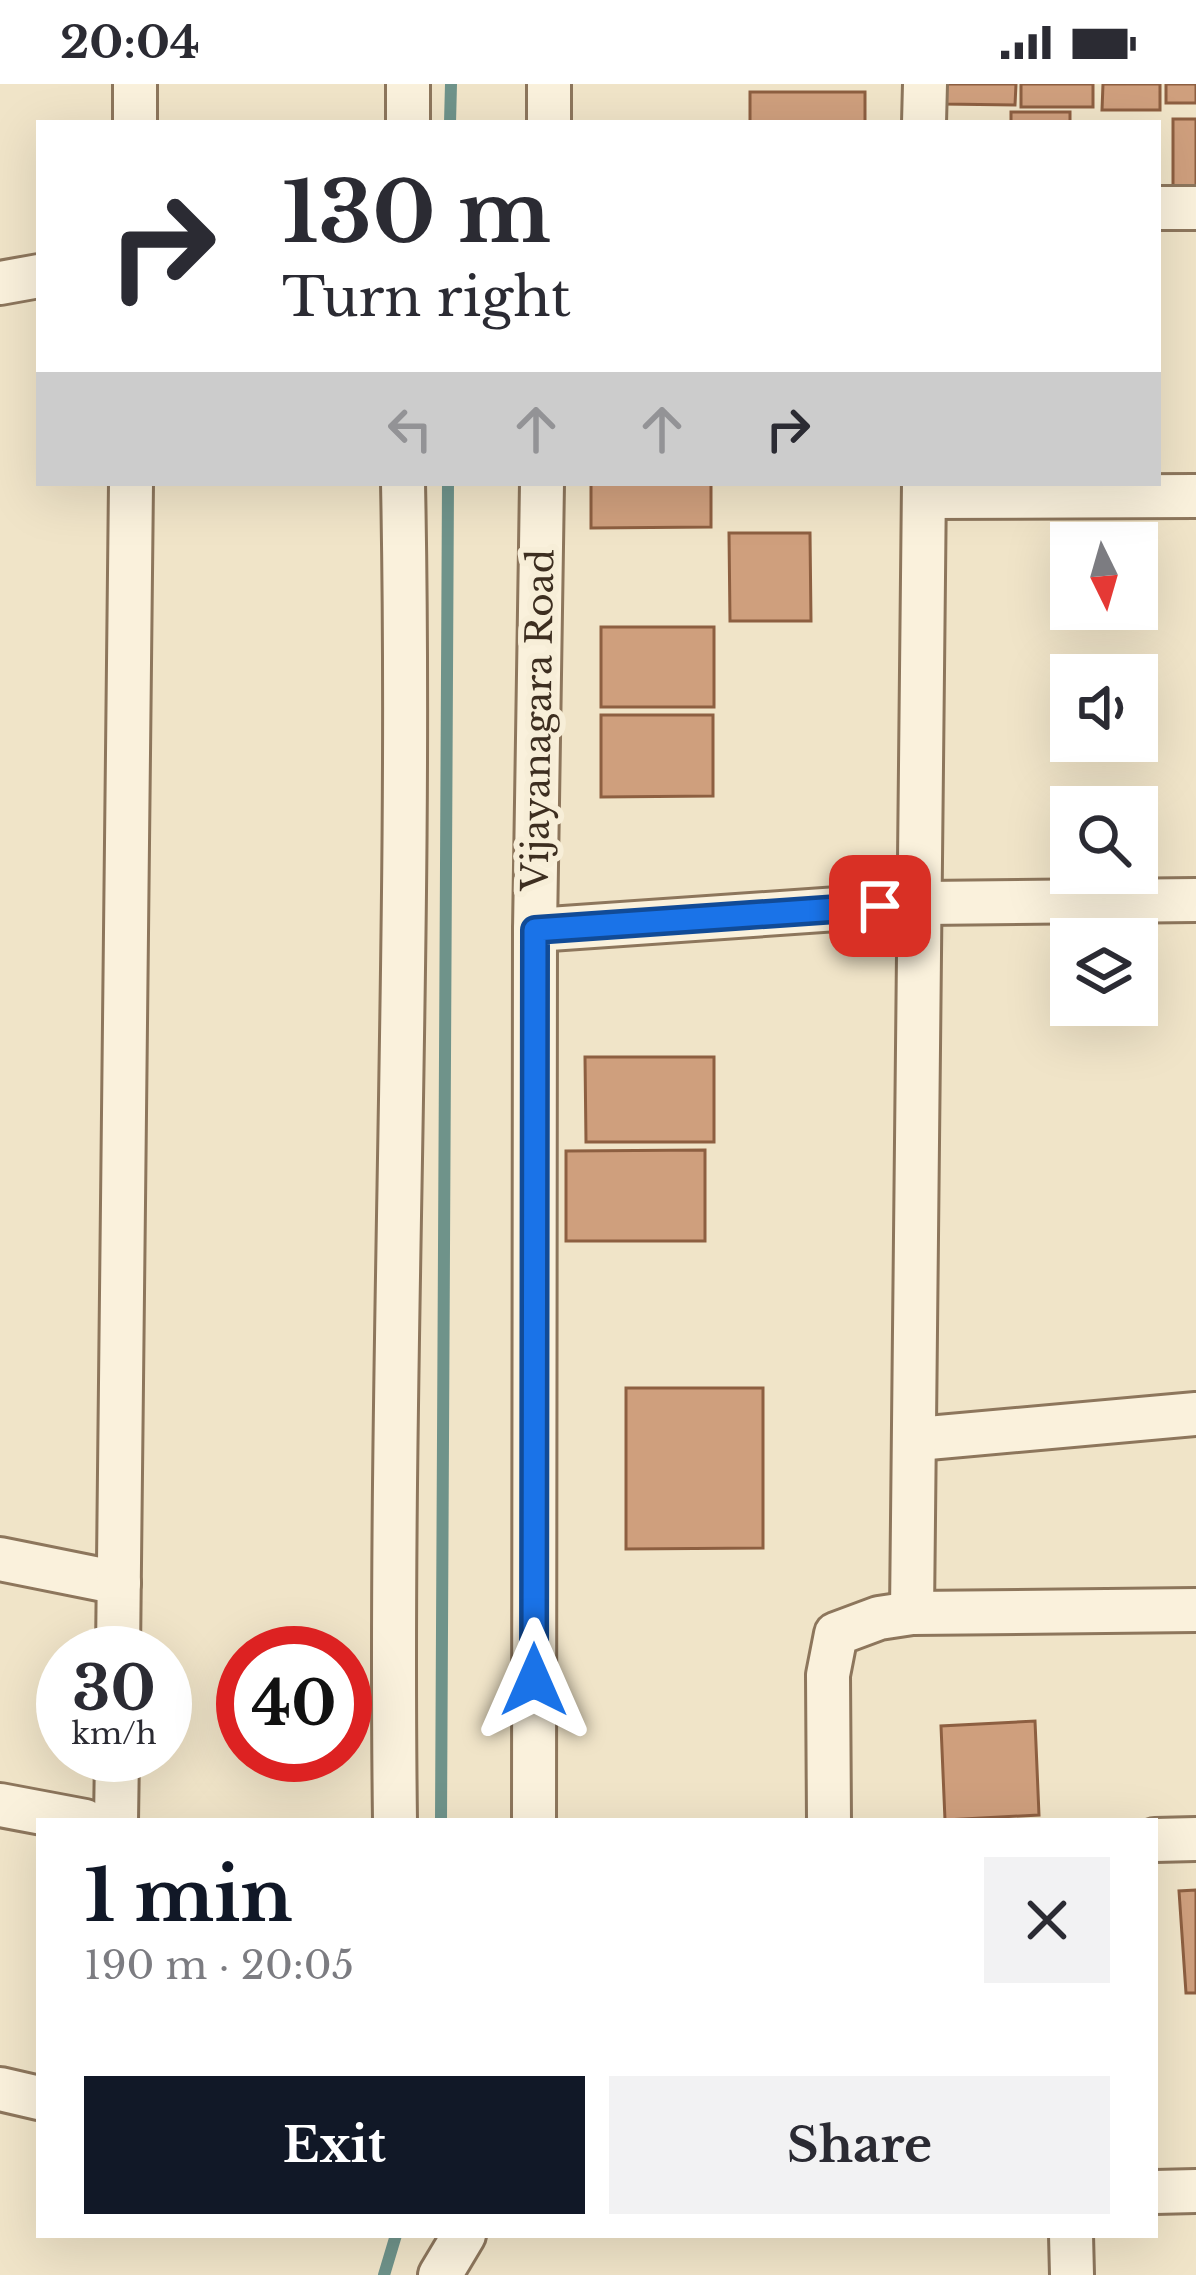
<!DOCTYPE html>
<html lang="en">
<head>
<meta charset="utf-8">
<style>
	:root { --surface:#fff; --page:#f2f2f3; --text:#2b2b33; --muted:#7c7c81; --accent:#111827 }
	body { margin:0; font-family:"Libre Baskerville",serif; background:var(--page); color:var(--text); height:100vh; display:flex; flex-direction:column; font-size:45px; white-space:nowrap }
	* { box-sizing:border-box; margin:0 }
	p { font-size:39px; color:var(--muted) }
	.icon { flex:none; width:66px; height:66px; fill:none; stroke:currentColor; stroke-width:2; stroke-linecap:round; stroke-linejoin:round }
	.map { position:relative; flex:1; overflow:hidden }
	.drawer { position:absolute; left:36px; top:1734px; width:1122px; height:420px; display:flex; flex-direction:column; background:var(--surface); border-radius:0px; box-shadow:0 12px 48px #0002 }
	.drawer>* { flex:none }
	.banner { position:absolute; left:36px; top:36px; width:1125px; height:366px; border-radius:0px; box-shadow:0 12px 48px #0002; background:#fff; color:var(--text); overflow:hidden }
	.needle { width:78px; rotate:175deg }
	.fabs { position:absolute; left:1050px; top:438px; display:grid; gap:24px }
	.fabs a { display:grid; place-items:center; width:108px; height:108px; border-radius:0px; background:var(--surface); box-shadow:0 12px 48px #0002; font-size:60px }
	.speed { position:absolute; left:36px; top:1542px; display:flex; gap:24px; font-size:60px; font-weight:700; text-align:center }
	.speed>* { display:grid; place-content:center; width:156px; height:156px; border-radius:50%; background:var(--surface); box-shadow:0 12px 48px #0002; line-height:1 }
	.speed small { font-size:30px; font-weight:400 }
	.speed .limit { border:18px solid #d22; background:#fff; color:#111 }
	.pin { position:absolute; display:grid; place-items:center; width:102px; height:102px; color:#fff; margin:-51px; border-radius:24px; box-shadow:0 6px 18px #0006 }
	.me { position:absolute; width:132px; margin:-66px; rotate:0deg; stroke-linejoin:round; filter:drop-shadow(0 0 9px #0008) }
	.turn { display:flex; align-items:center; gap:42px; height:252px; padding:0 48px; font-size:54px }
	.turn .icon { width:156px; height:156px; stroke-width:2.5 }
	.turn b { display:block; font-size:84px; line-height:102px }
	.lanes { display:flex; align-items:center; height:114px; padding:0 48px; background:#0003; justify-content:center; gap:60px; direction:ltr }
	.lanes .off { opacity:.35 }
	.round { display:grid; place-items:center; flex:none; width:126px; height:126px; border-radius:0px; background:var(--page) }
	.head { display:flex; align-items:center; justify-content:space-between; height:204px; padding:0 48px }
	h1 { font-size:72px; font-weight:700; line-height:90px; color:var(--accent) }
	.primary-button { display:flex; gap:24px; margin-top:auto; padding:24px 48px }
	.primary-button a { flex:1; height:138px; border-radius:0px; background:var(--accent); color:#fff; font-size:48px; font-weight:700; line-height:138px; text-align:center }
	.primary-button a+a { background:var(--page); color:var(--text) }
	.status { display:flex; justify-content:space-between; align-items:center; height:84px; padding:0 60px; background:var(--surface); direction:ltr }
	.status svg { height:33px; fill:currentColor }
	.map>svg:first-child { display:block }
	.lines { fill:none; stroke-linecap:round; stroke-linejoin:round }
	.stream { stroke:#6f938a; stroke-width:12 }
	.building { fill:#cf9f7d; stroke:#8d5f41; stroke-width:3 }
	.minor-casing { stroke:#8d765c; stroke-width:48 }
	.minor { stroke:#faf1dc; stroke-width:42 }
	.route-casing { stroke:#114b97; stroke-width:30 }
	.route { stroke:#1a73e8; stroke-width:21 }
	.labels { text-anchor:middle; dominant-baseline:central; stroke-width:12; stroke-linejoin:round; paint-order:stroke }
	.street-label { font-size:36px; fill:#3d2e20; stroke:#f7eed8 }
</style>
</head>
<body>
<div class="status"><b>20:04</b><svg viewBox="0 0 49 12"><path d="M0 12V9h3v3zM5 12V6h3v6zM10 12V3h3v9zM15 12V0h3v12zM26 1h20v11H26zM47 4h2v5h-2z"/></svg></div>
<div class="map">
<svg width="1196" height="2191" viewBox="0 0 1196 2191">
	<rect width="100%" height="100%" fill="#f0e4c8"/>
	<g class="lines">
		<g class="stream">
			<path d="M450,39L451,0"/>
			<path d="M441,1737L448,399"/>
			<path d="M384,2191L396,2151"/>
		</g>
	</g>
	<g class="building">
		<path d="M943,0H1016L1015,21L943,20Z"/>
		<rect x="1021" y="0" width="72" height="23"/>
		<path d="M1103,0H1160V26H1102Z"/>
		<rect x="1166" y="0" width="30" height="19"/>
		<rect x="750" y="8" width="115" height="31"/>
		<rect x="1011" y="28" width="59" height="11"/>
		<rect x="1173" y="35" width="23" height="67"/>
		<path d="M591,399H711V443L591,444Z"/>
		<path d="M729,449H810L811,537H730Z"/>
		<rect x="601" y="543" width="113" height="80"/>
		<path d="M601,631H713V712L601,713Z"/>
		<path d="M585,973H714V1058H586Z"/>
		<path d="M705,1066V1157H566V1067Z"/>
		<path d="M626,1304H763V1464L626,1465Z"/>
		<path d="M1035,1637L1039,1731L945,1736L941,1642Z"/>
		<path d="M1196,1806V1909H1186L1179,1807Z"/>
	</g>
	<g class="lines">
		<defs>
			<g id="minor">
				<path d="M135,39V0"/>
				<path d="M408,39V0"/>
				<path d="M549,39V0"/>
				<path d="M924,39L925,0"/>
				<path d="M1158,124H1196"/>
				<path d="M0,199L39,192"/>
				<path d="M924,413L1196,412"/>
				<path d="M535,846L924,819L1196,816"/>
				<path d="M917,1355L1196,1330"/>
				<path d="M0,1475L119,1499"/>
				<path d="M912,1529L924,399"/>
				<path d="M118,1569L131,399"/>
				<path d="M0,1721L85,1737"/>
				<path d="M116,1737L117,1671"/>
				<path d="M395,1737C389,1291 412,845 403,399"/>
				<path d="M534,1737L535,846L542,399"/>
				<path d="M829,1737L828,1591L836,1550L879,1534L912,1529L1196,1526"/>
				<path d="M1155,1756L1196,1755"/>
				<path d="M0,2005L39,2014"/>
				<path d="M1155,2108L1196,2107"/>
				<path d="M1071,2151L1072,2191"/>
				<path d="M440,2191L464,2151"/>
			</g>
		</defs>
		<use href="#minor" class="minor-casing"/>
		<use href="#minor" class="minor"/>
	</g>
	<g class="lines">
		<defs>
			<path id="route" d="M534,1596L535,846L880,822"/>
		</defs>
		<use href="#route" class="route-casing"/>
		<use href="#route" class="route"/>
	</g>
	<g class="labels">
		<g class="street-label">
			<text transform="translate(538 636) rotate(-89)">Vijayanagara Road</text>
		</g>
	</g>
</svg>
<div class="fabs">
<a><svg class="needle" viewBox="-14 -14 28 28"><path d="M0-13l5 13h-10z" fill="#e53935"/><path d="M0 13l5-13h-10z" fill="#7c7c81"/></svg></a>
<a><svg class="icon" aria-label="sound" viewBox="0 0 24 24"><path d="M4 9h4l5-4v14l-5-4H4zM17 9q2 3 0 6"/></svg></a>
<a><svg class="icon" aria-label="search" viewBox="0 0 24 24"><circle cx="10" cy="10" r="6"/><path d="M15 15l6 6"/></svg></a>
<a><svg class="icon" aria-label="layers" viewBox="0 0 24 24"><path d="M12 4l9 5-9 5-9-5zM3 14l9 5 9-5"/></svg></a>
</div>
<div class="speed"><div>30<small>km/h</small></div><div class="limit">40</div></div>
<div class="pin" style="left:880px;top:822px;background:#d93025"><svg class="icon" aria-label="arrive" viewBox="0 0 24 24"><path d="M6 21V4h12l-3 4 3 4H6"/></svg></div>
<svg class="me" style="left:534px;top:1596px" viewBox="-20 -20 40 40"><path d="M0-17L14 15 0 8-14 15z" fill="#1a73e8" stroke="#fff" stroke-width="4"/></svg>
<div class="banner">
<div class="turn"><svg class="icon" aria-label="right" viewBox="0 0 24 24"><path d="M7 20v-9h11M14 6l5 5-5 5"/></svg><div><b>130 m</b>Turn right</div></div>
<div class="lanes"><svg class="icon off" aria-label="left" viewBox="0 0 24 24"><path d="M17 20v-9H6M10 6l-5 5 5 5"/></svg><svg class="icon off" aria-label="ahead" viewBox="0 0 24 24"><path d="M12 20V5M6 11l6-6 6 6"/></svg><svg class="icon off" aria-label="ahead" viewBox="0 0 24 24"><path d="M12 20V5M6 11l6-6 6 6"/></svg><svg class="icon" aria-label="right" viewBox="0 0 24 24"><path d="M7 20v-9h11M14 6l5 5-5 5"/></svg></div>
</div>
<section class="drawer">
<div class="head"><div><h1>1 min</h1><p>190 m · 20:05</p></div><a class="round"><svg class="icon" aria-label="close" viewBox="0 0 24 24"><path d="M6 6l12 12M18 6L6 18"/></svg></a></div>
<div class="primary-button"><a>Exit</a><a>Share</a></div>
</section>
</div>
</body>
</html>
